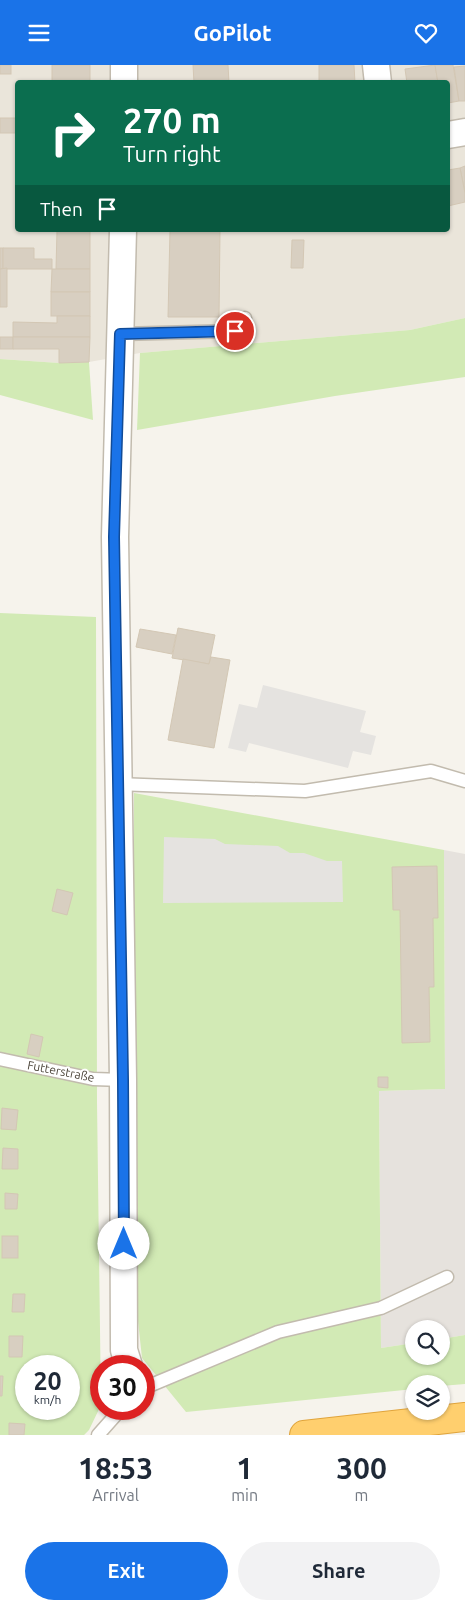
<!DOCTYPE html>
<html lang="en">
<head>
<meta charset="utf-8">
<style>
	:root { --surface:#fff; --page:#f2f2f3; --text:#1f2937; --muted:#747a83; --accent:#1a73e8 }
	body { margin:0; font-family:Ubuntu,sans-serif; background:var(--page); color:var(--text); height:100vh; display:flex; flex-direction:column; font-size:19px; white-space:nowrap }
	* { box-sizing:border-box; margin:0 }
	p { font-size:16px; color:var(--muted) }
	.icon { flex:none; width:28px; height:28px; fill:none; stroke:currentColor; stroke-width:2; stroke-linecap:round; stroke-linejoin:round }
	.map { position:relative; height:1370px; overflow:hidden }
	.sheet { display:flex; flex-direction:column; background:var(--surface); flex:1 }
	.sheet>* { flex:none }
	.top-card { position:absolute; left:15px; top:15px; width:435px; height:152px; border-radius:5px; box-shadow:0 1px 4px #0004; background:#0b6e4f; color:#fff; overflow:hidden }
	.fabs { position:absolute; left:405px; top:1255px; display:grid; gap:10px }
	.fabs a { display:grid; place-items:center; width:45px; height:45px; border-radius:50%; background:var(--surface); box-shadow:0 1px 4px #0004; font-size:25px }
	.speed { position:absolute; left:15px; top:1290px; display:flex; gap:10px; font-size:25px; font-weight:700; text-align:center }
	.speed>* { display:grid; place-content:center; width:65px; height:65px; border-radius:50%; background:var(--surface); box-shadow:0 1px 4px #0004; line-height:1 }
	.speed small { font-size:12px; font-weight:400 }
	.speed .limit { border:8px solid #d22; background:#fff; color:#111 }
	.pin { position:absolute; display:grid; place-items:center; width:42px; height:42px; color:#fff; margin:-21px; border:2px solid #fff; border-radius:50%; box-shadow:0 1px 5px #0007 }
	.me { position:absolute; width:55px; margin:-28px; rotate:0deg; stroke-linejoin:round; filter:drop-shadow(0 0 4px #0008) }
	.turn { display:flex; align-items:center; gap:18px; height:105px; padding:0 25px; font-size:22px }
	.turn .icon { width:65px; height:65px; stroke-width:2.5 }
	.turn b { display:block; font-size:35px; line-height:42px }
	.then { display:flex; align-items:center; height:48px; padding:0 25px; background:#0003; gap:10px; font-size:19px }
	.eta { display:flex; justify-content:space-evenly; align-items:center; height:85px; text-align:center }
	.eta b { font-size:30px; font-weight:700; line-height:35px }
	.primary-button { display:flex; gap:10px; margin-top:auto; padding:10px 25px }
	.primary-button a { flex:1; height:58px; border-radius:30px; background:var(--accent); color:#fff; font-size:20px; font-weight:700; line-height:58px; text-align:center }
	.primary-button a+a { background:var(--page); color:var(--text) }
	header { display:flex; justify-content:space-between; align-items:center; height:65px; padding:0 25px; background:var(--accent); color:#fff; font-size:22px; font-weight:700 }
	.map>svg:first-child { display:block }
	.residential { fill:#eae5da; fill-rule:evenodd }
	.industrial { fill:#e6e2dd }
	.green { fill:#d2eab5; fill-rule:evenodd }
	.parking { fill:#e5e3e0 }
	.building { fill:#d8cfc1; stroke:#d3c7b4 }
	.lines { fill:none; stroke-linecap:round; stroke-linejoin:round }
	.lane-casing { stroke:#c2bbae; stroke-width:15 }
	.street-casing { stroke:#c2bbae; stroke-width:29 }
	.highway-casing { stroke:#e0a43c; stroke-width:30 }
	.lane { stroke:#fff; stroke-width:12 }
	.street { stroke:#fff; stroke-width:26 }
	.highway { stroke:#ffcf6e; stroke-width:28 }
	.route-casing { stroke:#114b97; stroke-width:12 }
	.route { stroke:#1a73e8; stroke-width:9 }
	.labels { text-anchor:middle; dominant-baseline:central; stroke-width:4; stroke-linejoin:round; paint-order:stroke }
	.street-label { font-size:12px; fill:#4b4439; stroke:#fff }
</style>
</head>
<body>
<header><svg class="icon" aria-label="menu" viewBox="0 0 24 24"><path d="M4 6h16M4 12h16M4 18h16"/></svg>GoPilot<svg class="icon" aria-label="heart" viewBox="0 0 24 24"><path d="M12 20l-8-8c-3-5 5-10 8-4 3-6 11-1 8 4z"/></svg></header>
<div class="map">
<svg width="465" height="1370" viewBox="0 0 465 1370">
	<rect width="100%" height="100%" fill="#f6f3ec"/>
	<path class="residential" d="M0,0H465V253L410,265L140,288L89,297L59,298L0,294ZM18,18H448V165H18Z"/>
	<path class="industrial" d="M444,785L465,789V1270L441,1274V1264H414V1278L381,1283L379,1026L445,1024Z"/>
	<g class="green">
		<path d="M465,253V312L335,331L137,365L140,288L410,265Z"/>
		<path d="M0,294L59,298L89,297L93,355L0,330Z"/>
		<path d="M0,548L96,552L97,1037L101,1340L89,1365L84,1370H0ZM26,1301H69V1344H26Z"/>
		<path d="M134,728L444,785L445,1024L379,1026L381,1283L414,1278V1291H441V1274L465,1270V1319L441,1321V1319H414V1324L186,1347L142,1293L133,1210Z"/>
	</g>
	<g class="parking">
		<path d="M263,620L366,646L360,667L376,671L371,690L353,686L348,703L249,678L246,687L228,683L239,639L257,643Z"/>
		<path d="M164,772L215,774L225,779L278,781L290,788H304L327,796H342L343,837L163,838Z"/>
	</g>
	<g class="building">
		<rect x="0" y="0" width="11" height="9"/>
		<rect x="52" y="0" width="38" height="18"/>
		<path d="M193,0H228L229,18H194Z"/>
		<path d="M319,0H354L355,18H319Z"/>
		<path d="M435,0L438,18H407L405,4Z"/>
		<path d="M435,0H453L459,36L448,38V18H438Z"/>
		<path d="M465,1V36H459L454,2Z"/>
		<rect x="0" y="53" width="18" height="15"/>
		<path d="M465,101V128L460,103Z"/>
		<path d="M460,103L465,128V137L448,141V105Z"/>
		<path d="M57,165H90V204H56Z"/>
		<path d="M170,165H220L219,252H168Z"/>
		<path d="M292,175H304L303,203H291Z"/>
		<rect x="0" y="183" width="3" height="21"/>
		<path d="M3,183H34V194H52V204H3Z"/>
		<path d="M7,203V242H0V204Z"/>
		<path d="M52,204H90V227H51Z"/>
		<rect x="51" y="227" width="39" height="24"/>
		<path d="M57,251H90V272H13V257L57,258Z"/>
		<rect x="0" y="272" width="13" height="12"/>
		<path d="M13,272H90L89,297L59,298V284H13Z"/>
		<path d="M178,563L215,570L209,599L172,593Z"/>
		<path d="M140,564L176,570L172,589L136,582Z"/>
		<path d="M211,592L230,595L214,683L168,675L183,594L209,599Z"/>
		<path d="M437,801L438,853H433L434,922H429L430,977L402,978L400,845H393L392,802Z"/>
		<path d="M57,824L73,828L67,850L52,846Z"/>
		<path d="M31,969L43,972L39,992L27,989Z"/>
		<path d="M378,1012H388V1023L378,1022Z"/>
		<path d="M2,1043L18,1045L16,1065L1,1064Z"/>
		<path d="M3,1083L18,1084V1104H2Z"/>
		<path d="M5,1128L18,1129L17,1144H5Z"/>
		<rect x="2" y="1171" width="16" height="22"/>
		<path d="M13,1229H25L24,1247H12Z"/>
		<path d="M9,1271H23L22,1292H9Z"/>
		<path d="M0,1311H3L2,1331H0Z"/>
		<path d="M9,1358L25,1359L24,1370H9Z"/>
	</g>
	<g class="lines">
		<defs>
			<g id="lane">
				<path d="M120,269L235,266L242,262L245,253"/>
				<path d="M117,719L305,726L431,706L465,716"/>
				<path d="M0,994L93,1014L123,1015"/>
				<path d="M144,1323L278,1267L381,1243L447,1212"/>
				<path d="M98,1370L121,1344"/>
			</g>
			<g id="street">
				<path d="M124,0V18"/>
				<path d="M376,0L378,18"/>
				<path d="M448,70L465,67"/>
				<path d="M123,165L115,472L123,1015L124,1285L129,1301"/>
			</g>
			<path id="highway" d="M304,1370L465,1352"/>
		</defs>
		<use href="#lane" class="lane-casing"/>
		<use href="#street" class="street-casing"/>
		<use href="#highway" class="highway-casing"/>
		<use href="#lane" class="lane"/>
		<use href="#street" class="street"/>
		<use href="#highway" class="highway"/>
	</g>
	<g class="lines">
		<defs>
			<path id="route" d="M124,1179L123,1015L114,472L120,269L235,266"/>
		</defs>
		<use href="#route" class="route-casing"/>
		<use href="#route" class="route"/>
	</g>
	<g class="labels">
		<g class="street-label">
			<text transform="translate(61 1006) rotate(11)">Futterstraße</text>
		</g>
	</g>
</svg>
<div class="fabs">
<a><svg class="icon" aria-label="search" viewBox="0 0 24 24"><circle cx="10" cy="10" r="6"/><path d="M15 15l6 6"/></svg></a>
<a><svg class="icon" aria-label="layers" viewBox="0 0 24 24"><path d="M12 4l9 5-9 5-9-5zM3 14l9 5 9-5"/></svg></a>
</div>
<div class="speed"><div>20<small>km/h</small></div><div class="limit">30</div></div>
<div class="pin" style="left:235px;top:266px;background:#d93025"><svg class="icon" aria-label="arrive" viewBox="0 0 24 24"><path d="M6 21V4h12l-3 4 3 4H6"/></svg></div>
<svg class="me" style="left:124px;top:1179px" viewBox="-20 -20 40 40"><circle r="19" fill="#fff"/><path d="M0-13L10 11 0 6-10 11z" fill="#1a73e8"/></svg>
<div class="top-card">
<div class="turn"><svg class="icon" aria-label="right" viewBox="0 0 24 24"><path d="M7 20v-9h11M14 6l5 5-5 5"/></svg><div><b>270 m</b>Turn right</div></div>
<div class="then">Then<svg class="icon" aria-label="arrive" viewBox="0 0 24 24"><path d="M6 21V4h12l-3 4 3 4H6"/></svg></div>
</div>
</div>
<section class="sheet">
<div class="eta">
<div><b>18:53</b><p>Arrival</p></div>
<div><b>1</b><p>min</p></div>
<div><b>300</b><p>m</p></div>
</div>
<div class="primary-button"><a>Exit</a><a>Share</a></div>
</section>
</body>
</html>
